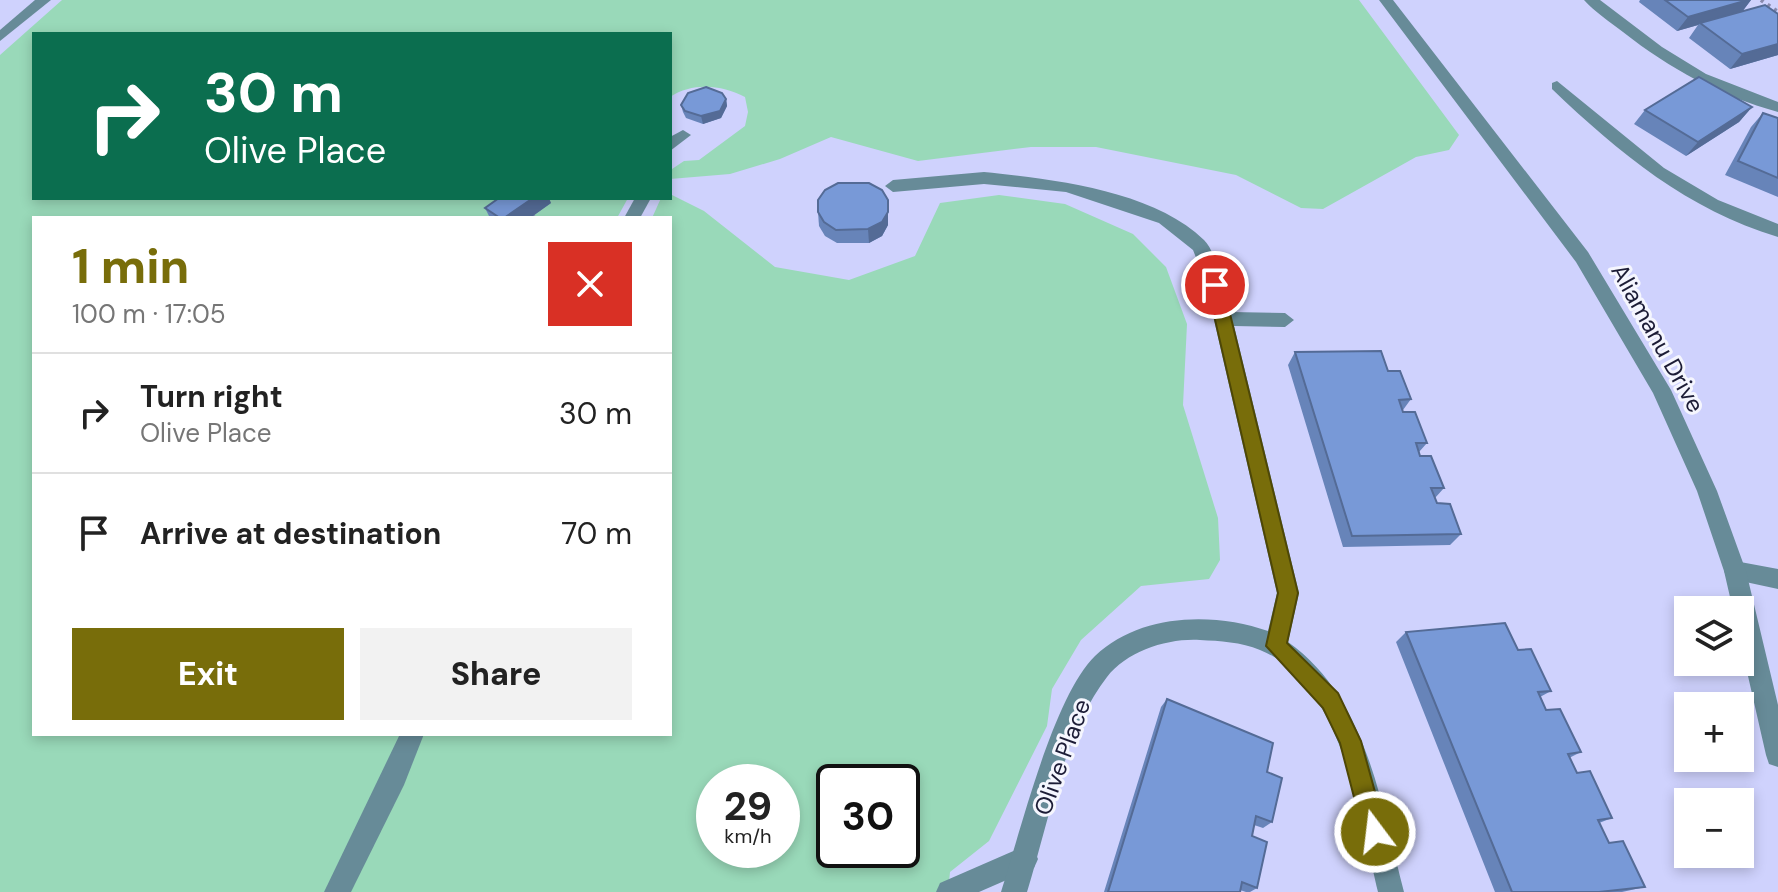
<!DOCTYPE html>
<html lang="en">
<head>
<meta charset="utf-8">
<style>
	:root { --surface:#fff; --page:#f2f2f2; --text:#222; --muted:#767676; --line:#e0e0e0; --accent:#786d0a }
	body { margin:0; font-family:"DM Sans",sans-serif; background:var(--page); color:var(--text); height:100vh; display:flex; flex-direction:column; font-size:30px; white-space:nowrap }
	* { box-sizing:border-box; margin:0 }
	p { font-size:26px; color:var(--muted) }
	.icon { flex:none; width:44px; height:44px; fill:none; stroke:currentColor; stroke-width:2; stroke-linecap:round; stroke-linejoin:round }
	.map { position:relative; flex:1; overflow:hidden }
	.panel { position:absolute; left:32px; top:216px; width:640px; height:520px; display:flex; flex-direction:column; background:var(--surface); border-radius:0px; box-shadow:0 4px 12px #0003 }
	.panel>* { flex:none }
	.hud { position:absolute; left:32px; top:32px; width:640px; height:168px; border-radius:0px; box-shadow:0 4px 12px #0003; background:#0b6e4f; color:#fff; overflow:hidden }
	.fabs { position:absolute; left:1674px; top:596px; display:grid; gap:16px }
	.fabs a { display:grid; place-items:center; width:80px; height:80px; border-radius:0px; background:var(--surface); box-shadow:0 4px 12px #0003; font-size:40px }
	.speed { position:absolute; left:696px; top:764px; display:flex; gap:16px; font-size:40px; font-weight:700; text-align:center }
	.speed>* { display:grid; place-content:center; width:104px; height:104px; border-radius:50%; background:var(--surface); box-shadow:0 4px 12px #0003; line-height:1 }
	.speed small { font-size:20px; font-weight:400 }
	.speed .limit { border:4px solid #111; border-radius:12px; background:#fff; color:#111 }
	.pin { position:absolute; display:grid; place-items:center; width:68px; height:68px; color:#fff; margin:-34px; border:4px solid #fff; border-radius:50%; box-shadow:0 2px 8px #0007 }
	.me { position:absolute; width:88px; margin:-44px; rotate:345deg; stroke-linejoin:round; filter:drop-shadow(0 0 6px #0008) }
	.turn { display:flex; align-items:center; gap:28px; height:168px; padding:0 40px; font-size:36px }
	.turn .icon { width:104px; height:104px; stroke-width:2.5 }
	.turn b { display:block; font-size:56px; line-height:68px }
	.round { display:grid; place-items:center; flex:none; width:84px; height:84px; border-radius:0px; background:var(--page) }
	.overview { display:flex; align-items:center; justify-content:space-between; height:136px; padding:0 40px }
	h1 { font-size:48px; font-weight:800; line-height:60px; color:var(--accent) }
	.cta { display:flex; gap:16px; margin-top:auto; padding:16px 40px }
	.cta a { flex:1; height:92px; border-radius:0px; background:var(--accent); color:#fff; font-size:32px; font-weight:800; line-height:92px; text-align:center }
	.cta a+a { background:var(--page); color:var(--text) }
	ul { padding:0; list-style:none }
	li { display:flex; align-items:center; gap:24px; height:120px; padding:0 40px; border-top:2px solid var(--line) }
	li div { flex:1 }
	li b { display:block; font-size:30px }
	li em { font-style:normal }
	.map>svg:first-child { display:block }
	.green { fill:#99d9b9; fill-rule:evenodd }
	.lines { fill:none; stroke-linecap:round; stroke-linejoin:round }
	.path { stroke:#8789ad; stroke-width:4; stroke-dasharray:3 5; stroke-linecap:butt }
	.service { fill:#678b98; fill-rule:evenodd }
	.minor { fill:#678b98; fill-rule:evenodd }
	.tertiary { fill:#678b98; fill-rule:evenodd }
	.wall { fill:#6784b9 }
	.shaded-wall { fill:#546b96 }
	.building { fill:#7899d7; stroke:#546b96; stroke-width:2 }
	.route { fill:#786d0a; stroke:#4e4706; stroke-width:2 }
	.labels { text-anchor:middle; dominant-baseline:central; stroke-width:6; stroke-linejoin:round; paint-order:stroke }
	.street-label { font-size:24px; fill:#1c1c36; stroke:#f5f6fe }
</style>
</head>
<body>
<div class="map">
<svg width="1778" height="892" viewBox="0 0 1778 892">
	<rect width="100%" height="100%" fill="#cfd2fd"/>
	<path class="green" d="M62,0H1359L1459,135L1449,150L1416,157L1323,209L1301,208L1236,175L1096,147H1031L918,161L831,137L780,159L730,174L670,179L672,169L684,161L699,160L745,126L748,112L745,97C722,85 693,82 670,97V34H34V198H628L617,218H34V734H670V218H652L661,198H670V194L704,211L775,267L849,280L915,256L940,203L999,195L1065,204L1133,234L1166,267L1187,324L1183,405L1218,518L1220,560L1209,579L1141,586L1081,640L1052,689L1047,726L989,841L950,872L948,892H0V55ZM714,782H782V850H714ZM834,782H902V850H834Z"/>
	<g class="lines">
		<g class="path">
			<path d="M1761,0L1778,12"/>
			<path d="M532,216L535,218"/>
		</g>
		<g class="service">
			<path d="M35,0H51L0,41V30Z"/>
			<path d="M683,130L691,135L670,151V137Z"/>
			<path d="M984,172C1052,179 1153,190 1204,240C1214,250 1219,272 1224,285L1221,290H1209L1193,250L1159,223L1066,192L984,184L893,192L885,186L893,180Z"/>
			<path d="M635,198H651L640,218H624Z"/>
			<path d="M400,734H424L404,785L351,892H324Z"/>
			<path d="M1025,846L1034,850L1038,859L1034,868L979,892H936L940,883Z"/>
		</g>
		<g class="minor">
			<path d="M1584,0H1600L1662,47L1706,74L1778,102V112C1720,96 1670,69 1623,32C1610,22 1595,12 1584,0Z"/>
			<path d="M1557,81L1664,168L1718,200L1778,224V237C1688,210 1619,153 1552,89V83Z"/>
			<path d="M1215,278L1224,285L1231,312L1285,313L1294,320L1285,327L1234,326L1299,593L1288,642C1367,698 1381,804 1404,892H1378C1360,817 1342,682 1260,650C1241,642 1220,641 1200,640C1168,638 1127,651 1107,677C1064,732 1048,825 1027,892H1001C1020,833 1053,697 1095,656C1140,613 1214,612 1268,631L1277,593L1206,285Z"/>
			<path d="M1735,561L1778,569V589L1727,578L1724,571L1727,564Z"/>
		</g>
		<path class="tertiary" d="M1379,0H1393L1588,252L1671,390L1717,491L1746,571L1778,705V767L1769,764L1766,755L1740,641V610H1733L1724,571L1697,491L1653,393L1576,262Z"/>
	</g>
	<g class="wall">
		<path d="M1640,0H1751L1742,12L1778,14V55L1730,69L1689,38L1698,25L1677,31L1639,2Z"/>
		<path d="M726,99L727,106L721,118L703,124L686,118L683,112L681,105Z"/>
		<path d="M1752,107L1739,122L1686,156L1634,124L1645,110Z"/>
		<path d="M1763,113L1778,118V197L1725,175L1751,127Z"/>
		<path d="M551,203L530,218H490L485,208Z"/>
		<path d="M818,212L888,225L882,236L869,243H837L825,236L819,226Z"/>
		<path d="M1295,352L1388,371L1411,399L1403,410V412L1427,443L1419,452L1420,456L1444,488L1435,498L1437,503L1461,534L1450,545L1343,547L1288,365Z"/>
		<path d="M1406,632L1518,650L1551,691L1540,697L1546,710L1581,752L1569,758L1577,773L1612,818L1599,823L1609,843L1645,887L1622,892H1495L1396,642Z"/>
		<path d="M1167,699L1267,772L1272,822L1263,828L1254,825L1252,836L1257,888L1250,892H1246L1240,890V892H1104L1161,707Z"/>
	</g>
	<g class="shaded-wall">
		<path d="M1748,0H1751L1741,13L1700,23L1698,25L1677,31L1688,17Z"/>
		<path d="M1778,44V55L1730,69L1742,54Z"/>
		<path d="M726,99L727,106L721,118L703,124L701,116Z"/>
		<path d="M1752,107L1739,122L1686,156L1698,142Z"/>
		<path d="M533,198H549L551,203L530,218H504Z"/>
		<path d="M888,212V225L882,236L869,243L868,229Z"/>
	</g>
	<g class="building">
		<path d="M1665,0H1748L1688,17Z"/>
		<path d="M1765,5L1778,14V44L1742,54L1700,23Z"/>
		<path d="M1699,77L1752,107L1698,142L1645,110Z"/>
		<path d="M706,87L722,93L726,99L720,111L701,116L685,111L681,105L688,93Z"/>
		<path d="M1763,113L1778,118V178L1738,161Z"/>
		<path d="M838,183H869L882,190L888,200V212L882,222L868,229L836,230L824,222L818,212V200L825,190Z"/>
		<path d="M499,198H533L504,218H500L485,208Z"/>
		<path d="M1381,351L1388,371H1400L1411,399L1399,400L1403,412H1415L1427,443H1416L1420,456H1431L1444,488H1431L1437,503L1450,504L1461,534L1352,536L1295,352Z"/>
		<path d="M1505,623L1518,650L1531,649L1551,691L1538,692L1546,710L1560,709L1581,752L1568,754L1577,773L1590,771L1612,818L1598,820L1609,843L1623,841L1645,887L1599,892H1512L1406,632Z"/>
		<path d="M1167,699L1273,743L1267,772L1282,778L1272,822L1256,816L1252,836L1267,842L1257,888L1242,882L1240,892H1108Z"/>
	</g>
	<path class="route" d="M1215,279L1223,285L1298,593L1287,643L1338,693L1361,741L1386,832L1383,840L1375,843L1367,840L1363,832L1340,743L1323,708L1266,646L1278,593L1207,285Z"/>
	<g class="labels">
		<g class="street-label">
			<text transform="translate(1658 338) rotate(61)">Aliamanu Drive</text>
			<text transform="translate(1062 757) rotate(-70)">Olive Place</text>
		</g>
	</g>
</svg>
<div class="fabs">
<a><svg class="icon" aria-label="layers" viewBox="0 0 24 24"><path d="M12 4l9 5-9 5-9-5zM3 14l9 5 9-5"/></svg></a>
<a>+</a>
<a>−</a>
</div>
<div class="speed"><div>29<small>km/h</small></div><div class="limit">30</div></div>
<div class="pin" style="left:1215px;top:285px;background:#d93025"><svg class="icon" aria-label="arrive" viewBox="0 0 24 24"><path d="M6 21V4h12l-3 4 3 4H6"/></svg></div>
<svg class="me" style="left:1375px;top:832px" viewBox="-20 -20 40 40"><circle r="17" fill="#786d0a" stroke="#fff" stroke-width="3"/><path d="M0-11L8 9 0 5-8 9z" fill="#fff"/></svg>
<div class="hud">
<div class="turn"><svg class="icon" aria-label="right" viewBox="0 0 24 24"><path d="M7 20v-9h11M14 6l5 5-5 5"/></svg><div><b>30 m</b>Olive Place</div></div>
</div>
<section class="panel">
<div class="overview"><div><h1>1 min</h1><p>100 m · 17:05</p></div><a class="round" style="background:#d93025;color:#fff"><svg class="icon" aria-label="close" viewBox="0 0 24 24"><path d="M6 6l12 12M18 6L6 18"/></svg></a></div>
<ul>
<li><svg class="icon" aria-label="right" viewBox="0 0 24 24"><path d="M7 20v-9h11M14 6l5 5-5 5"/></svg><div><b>Turn right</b><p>Olive Place</p></div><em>30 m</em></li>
<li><svg class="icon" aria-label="arrive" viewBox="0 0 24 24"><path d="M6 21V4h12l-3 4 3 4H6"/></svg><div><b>Arrive at destination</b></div><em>70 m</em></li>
</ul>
<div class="cta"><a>Exit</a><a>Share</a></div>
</section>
</div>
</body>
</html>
